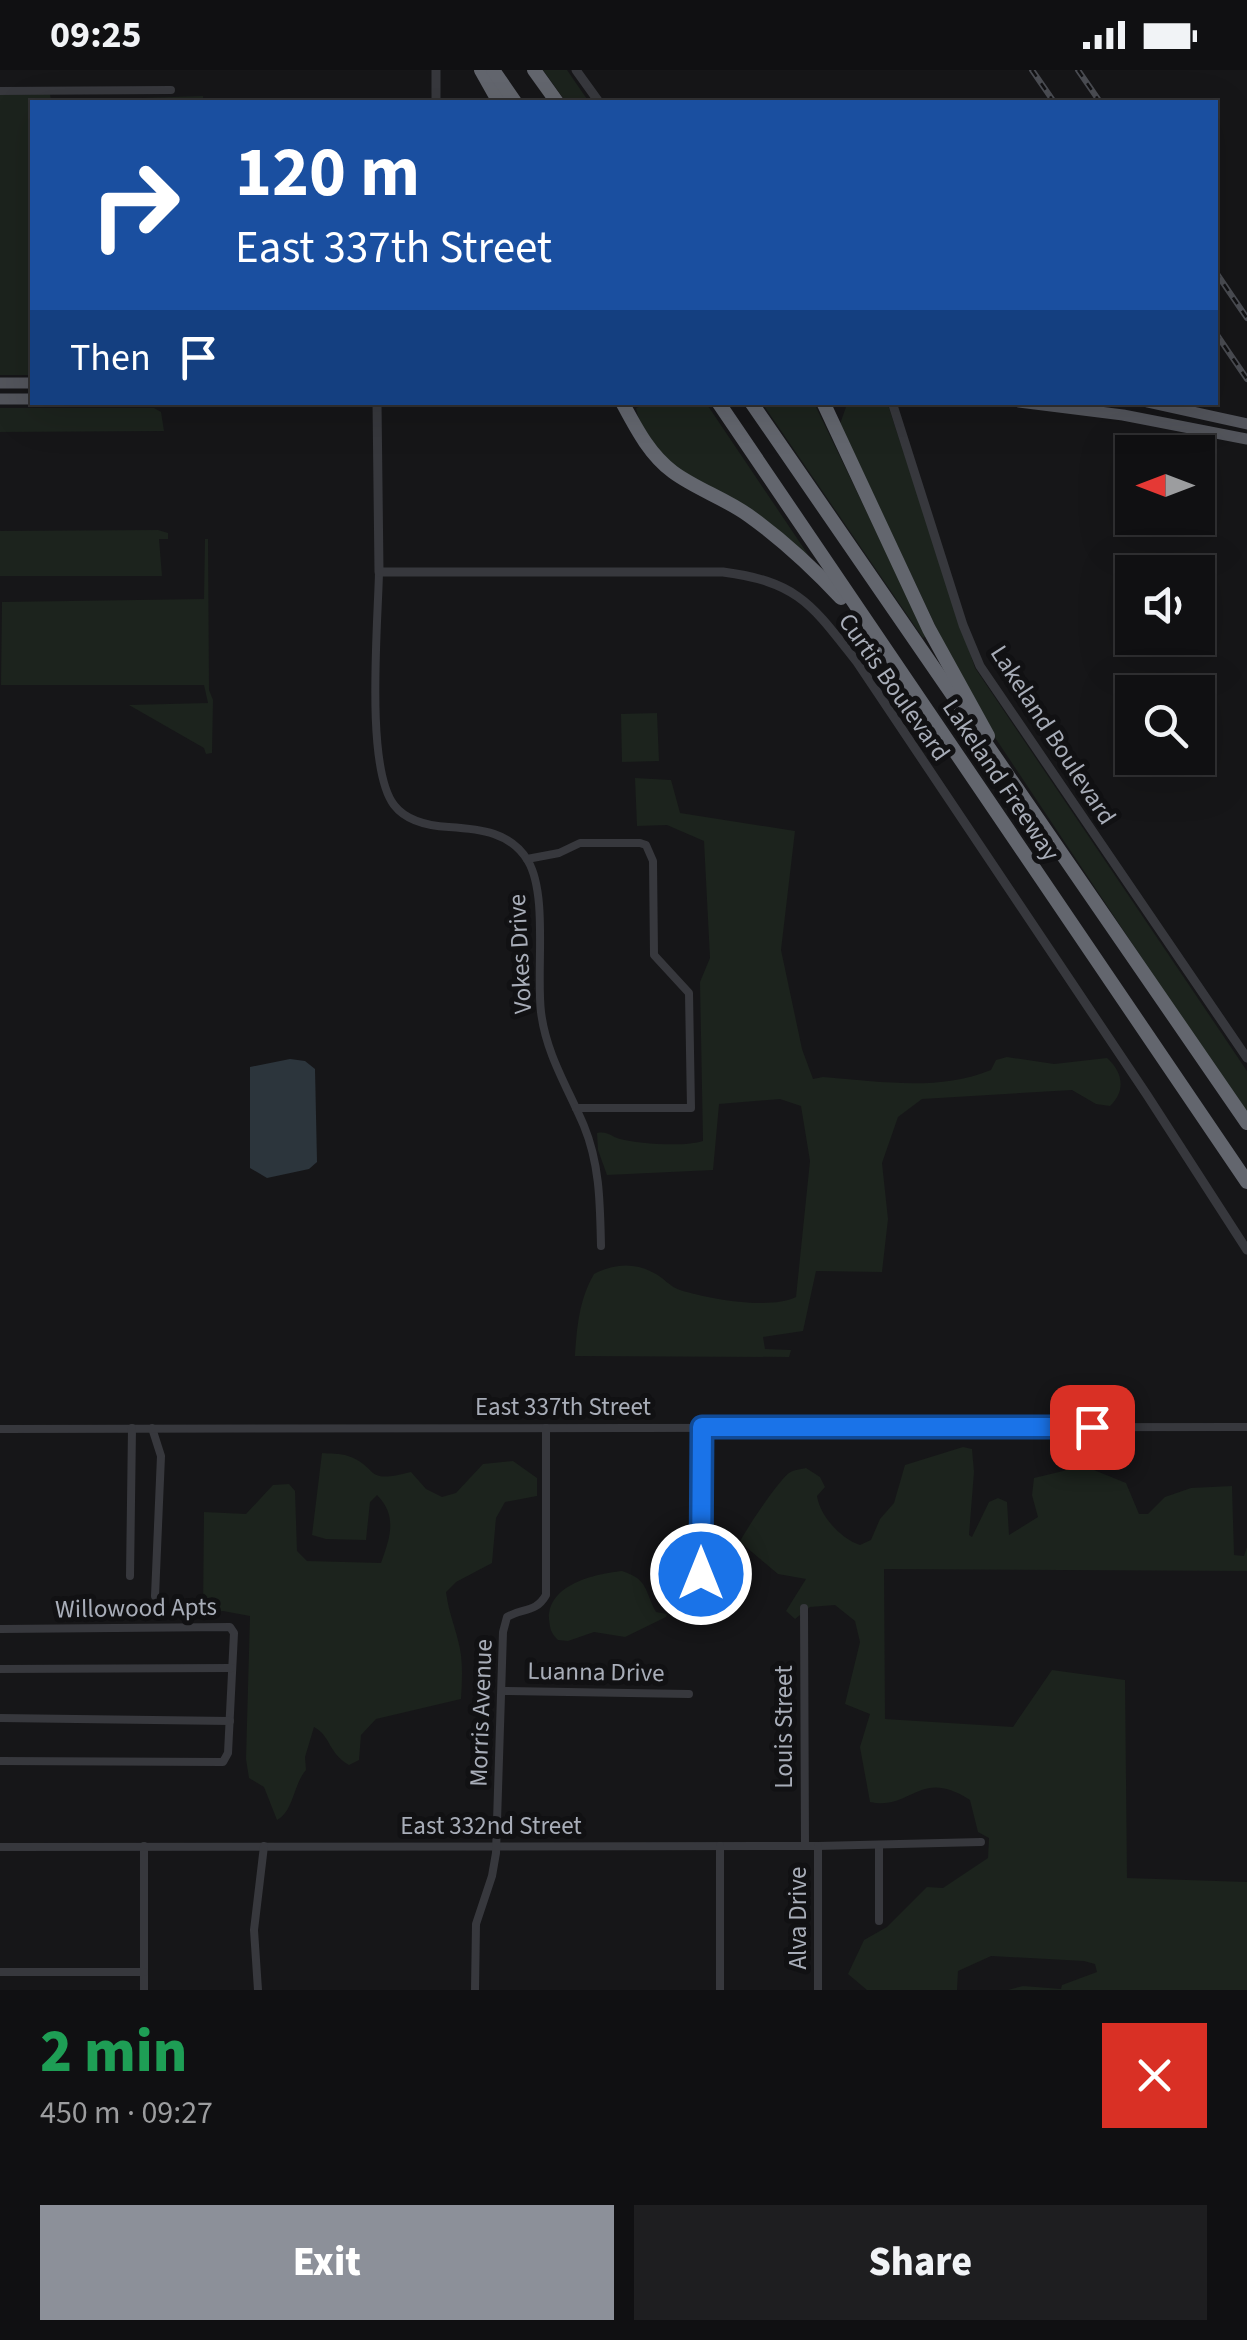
<!DOCTYPE html>
<html lang="en">
<head>
<meta charset="utf-8">
<style>
	:root { --surface:#101012; --page:#1e1e20; --text:#f1f3f6; --muted:#9c9d9f; --line:#303032; --accent:#8c9099 }
	body { margin:0; font-family:"Source Sans 3",sans-serif; background:var(--page); color:var(--text); height:100vh; display:flex; flex-direction:column; font-size:38px; white-space:nowrap }
	* { box-sizing:border-box; margin:0 }
	p { font-size:32px; color:var(--muted) }
	.icon { flex:none; width:55px; height:55px; fill:none; stroke:currentColor; stroke-width:2; stroke-linecap:round; stroke-linejoin:round }
	.map { position:relative; height:1920px; overflow:hidden }
	.drawer { display:flex; flex-direction:column; background:var(--surface); flex:1 }
	.drawer>* { flex:none }
	.top-card { position:absolute; left:30px; top:30px; width:1188px; height:305px; border-radius:0px; box-shadow:0 10px 40px #0002,0 0 0 2px var(--line); background:#1a4fa0; color:#fff; overflow:hidden }
	.needle { width:65px; rotate:270deg }
	.controls { position:absolute; left:1115px; top:365px; display:grid; gap:20px }
	.controls a { display:grid; place-items:center; width:100px; height:100px; border-radius:0px; background:var(--surface); box-shadow:0 10px 40px #0002,0 0 0 2px var(--line); font-size:50px }
	.pin { position:absolute; display:grid; place-items:center; width:85px; height:85px; color:#fff; margin:-42px; border-radius:20px; box-shadow:0 5px 15px #0006 }
	.me { position:absolute; width:110px; margin:-55px; rotate:0deg; stroke-linejoin:round; filter:drop-shadow(0 0 8px #0008) }
	.turn { display:flex; align-items:center; gap:35px; height:210px; padding:0 40px; font-size:45px }
	.turn .icon { width:130px; height:130px; stroke-width:2.5 }
	.turn b { display:block; font-size:70px; line-height:85px }
	.then { display:flex; align-items:center; height:95px; padding:0 40px; background:#0003; gap:20px; font-size:38px }
	.round { display:grid; place-items:center; flex:none; width:105px; height:105px; border-radius:0px; background:var(--page) }
	.summary { display:flex; align-items:center; justify-content:space-between; height:170px; padding:0 40px }
	h1 { font-size:60px; font-weight:800; line-height:75px; color:#1e9e55 }
	.button { display:flex; gap:20px; margin-top:auto; padding:20px 40px }
	.button a { flex:1; height:115px; border-radius:0px; background:var(--accent); color:#fff; font-size:40px; font-weight:800; line-height:115px; text-align:center }
	.button a+a { background:var(--page); color:var(--text) }
	.status { display:flex; justify-content:space-between; align-items:center; height:70px; padding:0 50px; background:var(--surface); direction:ltr }
	.status svg { height:28px; fill:currentColor }
	.map>svg:first-child { display:block }
	.green { fill:#1c231d }
	.water { fill:#2c353c }
	.lines { fill:none; stroke-linecap:round; stroke-linejoin:round }
	.minor { stroke:#37383d; stroke-width:8 }
	.tertiary { stroke:#37383d; stroke-width:9 }
	.primary { stroke:#53555c; stroke-width:11 }
	.motorway { stroke:#63666e; stroke-width:14 }
	.rail-casing { stroke:#4a4c52; stroke-width:6 }
	.rail { stroke:#111113; stroke-width:2.5; stroke-dasharray:8; stroke-linecap:butt }
	.route-casing { stroke:#114b97; stroke-width:25 }
	.route { stroke:#1a73e8; stroke-width:18 }
	.labels { text-anchor:middle; dominant-baseline:central; stroke-width:10; stroke-linejoin:round; paint-order:stroke }
	.street-label { font-size:25px; fill:#a8adb8; stroke:#111113 }
</style>
</head>
<body>
<div class="status"><b>09:25</b><svg viewBox="0 0 49 12"><path d="M0 12V9h3v3zM5 12V6h3v6zM10 12V3h3v9zM15 12V0h3v12zM26 1h20v11H26zM47 4h2v5h-2z"/></svg></div>
<div class="map">
<svg width="1247" height="1920" viewBox="0 0 1247 1920">
	<rect width="100%" height="100%" fill="#161618"/>
	<g class="green">
		<path d="M543,0H567L589,32H566Z"/>
		<path d="M50,24L51,31L203,26V32H32V305H0V25Z"/>
		<path d="M649,333H706L813,492L660,387L639,350L636,338Z"/>
		<path d="M762,333H805L816,337L916,544L926,566L923,568Z"/>
		<path d="M864,333L888,335L975,598L1247,1001V1046L992,663L953,593L840,354L846,337Z"/>
		<path d="M0,338H154L161,342L164,361L0,362Z"/>
		<path d="M158,460L168,463V469H159L162,506H0V461Z"/>
		<path d="M205,469H208L209,620L213,630L212,683L206,684L204,678L129,635L208,633L204,615H1L2,532L204,529Z"/>
		<path d="M657,643L659,691L622,692L621,644Z"/>
		<path d="M635,708L671,710L680,743L795,761L781,880L802,979L813,1009L823,1007C880,1011 936,1022 991,1000L996,990L1007,987L1054,994L1107,988C1123,1002 1126,1021 1110,1036L1096,1034L1072,1020L922,1029L898,1047L882,1093L888,1149L882,1202L816,1201L803,1261L763,1267L765,1279L791,1280L789,1287L575,1286C577,1257 579,1230 594,1204C613,1194 634,1192 654,1203C663,1207 670,1217 680,1220C709,1229 769,1240 796,1227L810,1091L801,1036L780,1029L719,1034L713,1100L607,1105L598,1080L597,1063C608,1061 610,1066 620,1069C638,1074 686,1077 703,1071L700,912L710,888L704,771L667,755L637,756Z"/>
		<path d="M963,1377L972,1379L974,1402L969,1465L972,1467L989,1432L998,1428L1007,1432L1009,1465L1038,1447L1032,1425L1034,1408L1084,1396L1126,1413L1139,1444H1148L1165,1427L1191,1418L1232,1416L1234,1485L1244,1486L1247,1477V1501L884,1499L885,1649L1013,1657L1052,1600L1125,1610L1127,1808L1247,1812V1920H1008L1023,1916L1061,1919L1062,1915L1097,1902L1095,1894L1084,1891L991,1886L958,1901L957,1920H867L848,1904L864,1870L887,1857L927,1817L943,1818L988,1788L989,1768L978,1762L970,1730C919,1697 912,1741 870,1732L860,1677L870,1644L845,1634L860,1572L855,1551L835,1535L810,1537L795,1549L786,1541L806,1509L778,1504L740,1472C745,1460 780,1409 789,1403C793,1400 802,1399 806,1398L820,1407L825,1417L817,1426C820,1446 841,1469 860,1475L871,1470L880,1449L894,1433L905,1395Z"/>
		<path d="M322,1383C330,1384 340,1383 348,1386C380,1397 362,1415 411,1402L426,1419L442,1427L456,1423L483,1394L513,1391L537,1408V1426L505,1432L496,1448L492,1493L456,1512L446,1522C449,1545 456,1558 460,1579C463,1595 462,1612 461,1629L376,1649L361,1665L359,1690L349,1695C328,1683 331,1666 314,1657L305,1687L306,1700C293,1715 294,1741 277,1750L264,1717L249,1708L246,1689L250,1546L223,1541L203,1545L204,1442L246,1444L273,1415L289,1414L295,1421L297,1481L307,1491L381,1493C390,1468 398,1446 377,1425L370,1432L366,1470L326,1469L312,1465Z"/>
		<path d="M622,1501C649,1510 644,1520 656,1542L667,1544L666,1547L625,1567L594,1562L568,1571L558,1570C551,1563 550,1559 549,1549C548,1514 595,1504 622,1501Z"/>
	</g>
	<path class="water" d="M290,989L305,991L315,999L317,1092L309,1099L267,1108L250,1098V997Z"/>
	<g class="lines">
		<g class="minor">
			<path d="M0,21L171,20"/>
			<path d="M379,502C378,554 365,697 394,735C407,752 430,756 449,757C480,759 511,762 528,791C548,825 536,901 541,942C546,984 568,1018 584,1056C600,1095 600,1134 601,1176"/>
			<path d="M527,789L559,783L580,773H640L646,775L653,791L654,885L689,923L691,1038H576"/>
			<path d="M152,1358L161,1386L155,1526"/>
			<path d="M0,1359L1247,1357"/>
			<path d="M701,1504L702,1357"/>
			<path d="M130,1506L132,1358"/>
			<path d="M804,1538L805,1776"/>
			<path d="M0,1559L230,1557L234,1563L228,1683L223,1692L0,1691"/>
			<path d="M0,1599L232,1598"/>
			<path d="M503,1621L689,1624"/>
			<path d="M0,1648L230,1651"/>
			<path d="M879,1775V1851"/>
			<path d="M144,1776V1920"/>
			<path d="M0,1777L818,1776L981,1772"/>
			<path d="M0,1902H144"/>
			<path d="M258,1920L254,1860L264,1776"/>
			<path d="M475,1920L476,1854L492,1806L496,1783L503,1562L507,1547C522,1538 536,1543 546,1525V1358"/>
			<path d="M720,1920V1776"/>
			<path d="M818,1920V1776"/>
		</g>
		<g class="tertiary">
			<path d="M436,0V32"/>
			<path d="M576,0L599,32"/>
			<path d="M377,332L379,502H723C799,512 812,535 857,592L1147,1025L1247,1180"/>
			<path d="M892,332L963,555L980,596L1247,988"/>
		</g>
		<g class="primary">
			<path d="M0,313H32"/>
			<path d="M0,329H32"/>
			<path d="M1019,332L1123,345L1247,369"/>
			<path d="M1147,332L1247,354"/>
		</g>
		<g class="motorway">
			<path d="M481,0L499,32"/>
			<path d="M493,0L515,32"/>
			<path d="M534,0L557,32"/>
			<path d="M622,332C636,358 649,384 673,402C696,419 724,428 748,445C783,470 812,497 841,528"/>
			<path d="M718,332L1247,1112"/>
			<path d="M751,332L1247,1053"/>
			<path d="M823,332L929,559L988,666"/>
		</g>
		<defs>
			<g id="rail">
				<path d="M1032,0L1054,32"/>
				<path d="M1078,0L1100,32"/>
				<path d="M1215,201L1247,248"/>
				<path d="M1215,262L1247,309"/>
			</g>
		</defs>
		<use href="#rail" class="rail-casing"/>
		<use href="#rail" class="rail"/>
	</g>
	<g class="lines">
		<defs>
			<path id="route" d="M701,1504L702,1357H1092"/>
		</defs>
		<use href="#route" class="route-casing"/>
		<use href="#route" class="route"/>
	</g>
	<g class="labels">
		<g class="street-label">
			<text transform="translate(894 617) rotate(55)">Curtis Boulevard</text>
			<text transform="translate(1053 665) rotate(57)">Lakeland Boulevard</text>
			<text transform="translate(1001 710) rotate(56)">Lakeland Freeway</text>
			<text transform="translate(520 884) rotate(-93)">Vokes Drive</text>
			<text x="563" y="1337">East 337th Street</text>
			<text transform="translate(136 1538) rotate(-1)">Willowood Apts</text>
			<text transform="translate(596 1602) rotate(1)">Luanna Drive</text>
			<text transform="translate(481 1643) rotate(-88)">Morris Avenue</text>
			<text transform="translate(784 1657) rotate(-90)">Louis Street</text>
			<text x="491" y="1756">East 332nd Street</text>
			<text transform="translate(798 1848) rotate(-90)">Alva Drive</text>
		</g>
	</g>
</svg>
<div class="controls">
<a><svg class="needle" viewBox="-14 -14 28 28"><path d="M0-13l5 13h-10z" fill="#e53935"/><path d="M0 13l5-13h-10z" fill="#9c9d9f"/></svg></a>
<a><svg class="icon" aria-label="sound" viewBox="0 0 24 24"><path d="M4 9h4l5-4v14l-5-4H4zM17 9q2 3 0 6"/></svg></a>
<a><svg class="icon" aria-label="search" viewBox="0 0 24 24"><circle cx="10" cy="10" r="6"/><path d="M15 15l6 6"/></svg></a>
</div>
<div class="pin" style="left:1092px;top:1357px;background:#d93025"><svg class="icon" aria-label="arrive" viewBox="0 0 24 24"><path d="M6 21V4h12l-3 4 3 4H6"/></svg></div>
<svg class="me" style="left:701px;top:1504px" viewBox="-20 -20 40 40"><circle r="17" fill="#1a73e8" stroke="#fff" stroke-width="3"/><path d="M0-11L8 9 0 5-8 9z" fill="#fff"/></svg>
<div class="top-card">
<div class="turn"><svg class="icon" aria-label="right" viewBox="0 0 24 24"><path d="M7 20v-9h11M14 6l5 5-5 5"/></svg><div><b>120 m</b>East 337th Street</div></div>
<div class="then">Then<svg class="icon" aria-label="arrive" viewBox="0 0 24 24"><path d="M6 21V4h12l-3 4 3 4H6"/></svg></div>
</div>
</div>
<section class="drawer">
<div class="summary"><div><h1>2 min</h1><p>450 m · 09:27</p></div><a class="round" style="background:#d93025;color:#fff"><svg class="icon" aria-label="close" viewBox="0 0 24 24"><path d="M6 6l12 12M18 6L6 18"/></svg></a></div>
<div class="button"><a>Exit</a><a>Share</a></div>
</section>
</body>
</html>
